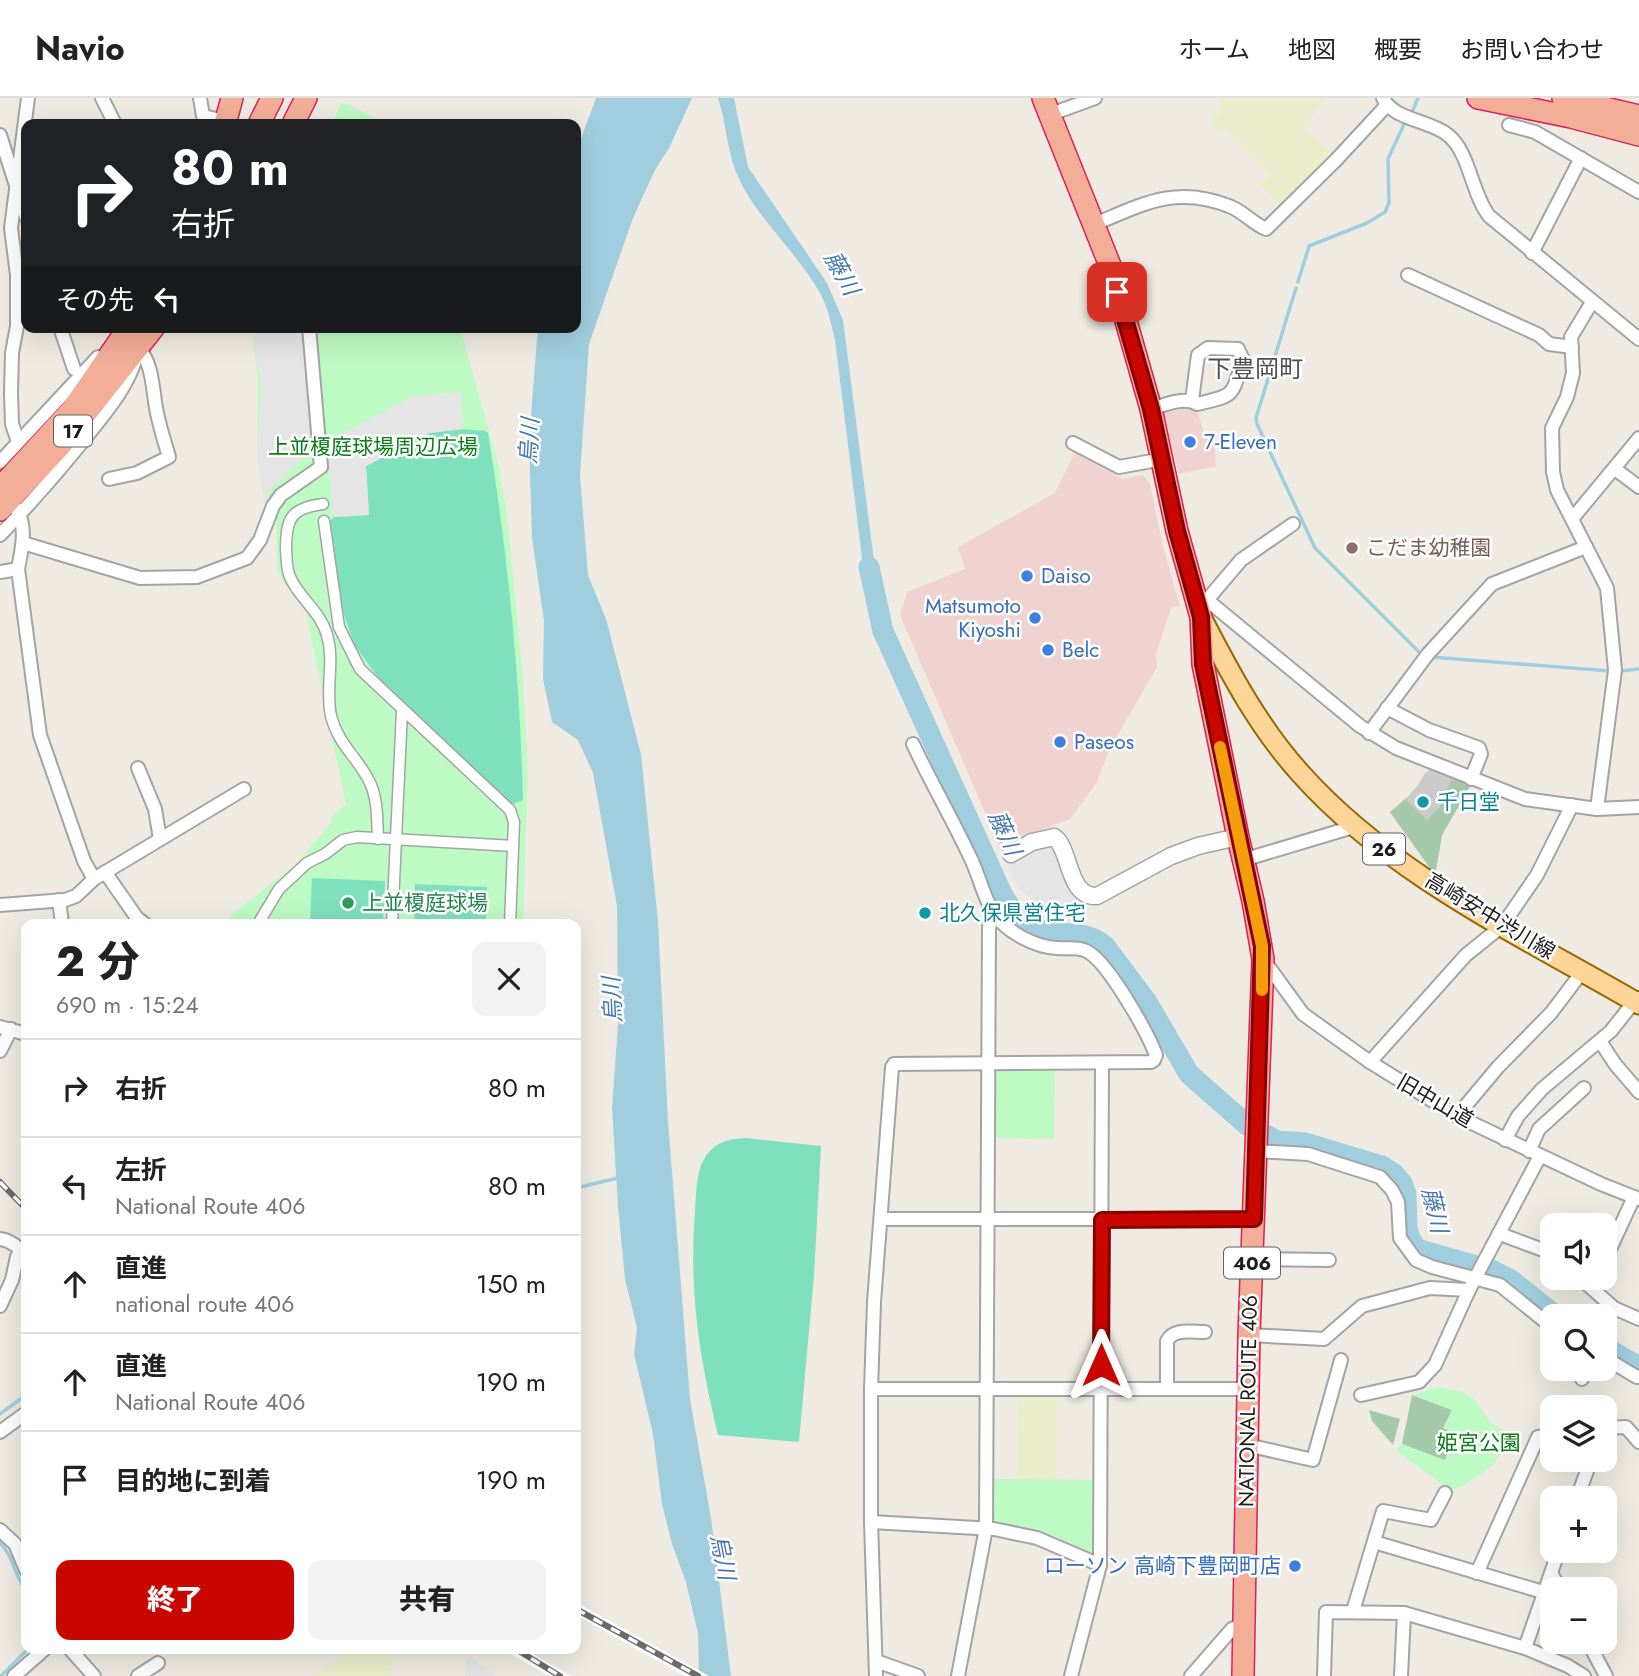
<!DOCTYPE html>
<html lang="ja">
<head>
<meta charset="utf-8">
<style>
	:root { --surface:#fff; --page:#f2f2f2; --text:#222; --muted:#767676; --line:#e0e0e0; --accent:#ca0600 }
	body { margin:0; font-family:Jost,"Noto Sans JP",sans-serif; background:var(--page); color:var(--text); height:100vh; display:flex; flex-direction:column; font-size:26px; white-space:nowrap }
	* { box-sizing:border-box; margin:0 }
	p { font-size:23px; color:var(--muted) }
	.icon { flex:none; width:38px; height:38px; fill:none; stroke:currentColor; stroke-width:2; stroke-linecap:round; stroke-linejoin:round }
	.map { position:relative; flex:1; overflow:hidden }
	.sheet { position:absolute; left:21px; top:821px; width:560px; height:735px; display:flex; flex-direction:column; background:var(--surface); border-radius:14px; box-shadow:0 7px 28px #0002 }
	.sheet>* { flex:none }
	.hud { position:absolute; left:21px; top:21px; width:560px; height:214px; border-radius:14px; box-shadow:0 7px 28px #0002; background:#202124; color:#fff; overflow:hidden }
	.buttons { position:absolute; left:1540px; top:1115px; display:grid; gap:14px }
	.buttons a { display:grid; place-items:center; width:77px; height:77px; border-radius:14px; background:var(--surface); box-shadow:0 7px 28px #0002; font-size:35px }
	.pin { position:absolute; display:grid; place-items:center; width:60px; height:60px; color:#fff; margin:-30px; border-radius:14px; box-shadow:0 4px 10px #0006 }
	.me { position:absolute; width:77px; margin:-38px; rotate:0deg; stroke-linejoin:round; filter:drop-shadow(0 0 5px #0008) }
	.turn { display:flex; align-items:center; gap:24px; height:147px; padding:0 35px; font-size:32px }
	.turn .icon { width:91px; height:91px; stroke-width:2.5 }
	.turn b { display:block; font-size:49px; line-height:60px }
	.then { display:flex; align-items:center; height:66px; padding:0 35px; background:#0003; gap:14px; font-size:26px }
	.round { display:grid; place-items:center; flex:none; width:74px; height:74px; border-radius:14px; background:var(--page) }
	.headline { display:flex; align-items:center; justify-content:space-between; height:119px; padding:0 35px }
	h1 { font-size:42px; font-weight:800; line-height:52px }
	.primary-button { display:flex; gap:14px; margin-top:auto; padding:14px 35px }
	.primary-button a { flex:1; height:80px; border-radius:14px; background:var(--accent); color:#fff; font-size:28px; font-weight:800; line-height:80px; text-align:center }
	.primary-button a+a { background:var(--page); color:var(--text) }
	ul { padding:0; list-style:none }
	li { display:flex; align-items:center; gap:21px; height:98px; padding:0 35px; border-top:2px solid var(--line) }
	li div { flex:1 }
	li b { display:block; font-size:26px }
	li em { font-style:normal }
	header { display:flex; align-items:center; gap:42px; box-sizing:border-box; height:98px; padding:0 35px; background:var(--surface); border-bottom:2px solid var(--line) }
	header strong { font-size:33px }
	nav { display:flex; gap:38px; margin-inline-start:auto; font-size:24px }
	.map>svg:first-child { display:block }
	.commercial { fill:#f0d3d1 }
	.religious { fill:#cbcbcb }
	.farmland { fill:#ebeecd }
	.cemetery { fill:#a3c8aa }
	.park { fill:#befac4 }
	.pitch { fill:#7ee0bd }
	.parking { fill:#e5e5e5 }
	.water { fill:#a1cede }
	.pier { fill:#fff }
	.lines { fill:none; stroke-linecap:round; stroke-linejoin:round }
	.stream { stroke:#a1cede; stroke-width:3.5 }
	.river { stroke:#a1cede; stroke-width:21 }
	.pedestrian-casing { stroke:#a4a4a4; stroke-width:13 }
	.minor-casing { stroke:#a4a4a4; stroke-width:16 }
	.tertiary-casing { stroke:#a4a4a4; stroke-width:19 }
	.primary-casing { stroke:#966800; stroke-width:23 }
	.trunk-casing { stroke:#dd1f5b; stroke-width:24 }
	.pedestrian { stroke:#fff; stroke-width:10 }
	.minor { stroke:#fff; stroke-width:12 }
	.tertiary { stroke:#fff; stroke-width:16 }
	.primary { stroke:#fed598; stroke-width:19 }
	.trunk { stroke:#f3ae98; stroke-width:21 }
	.rail-casing { stroke:#6b6b6b; stroke-width:6 }
	.rail { stroke:#fff; stroke-width:3.5; stroke-dasharray:10; stroke-linecap:butt }
	.route-casing { stroke:#830400; stroke-width:18 }
	.route { stroke:#ca0600; stroke-width:12 }
	.slow { stroke:#f59e0b; stroke-width:12 }
	.shop-dot { fill:#3f7fe0; stroke:#fff; stroke-width:2.5 }
	.education-dot { fill:#8d6e63; stroke:#fff; stroke-width:2.5 }
	.culture-dot { fill:#0f9aa8; stroke:#fff; stroke-width:2.5 }
	.leisure-dot { fill:#2e9e5b; stroke:#fff; stroke-width:2.5 }
	.labels { text-anchor:middle; dominant-baseline:central; stroke-width:5; stroke-linejoin:round; paint-order:stroke }
	.shield { fill:#fff; stroke:#616161; stroke-width:2 }
	.shield-label { font-size:19px; font-weight:bold; fill:#1d1d1d }
	.shop-label { font-size:21px; fill:#366cbe; stroke:#fff; text-anchor:start }
	.park-label { font-size:21px; fill:#097d16; stroke:#fff }
	.education-label { font-size:21px; fill:#785e54; stroke:#fff; text-anchor:start }
	.culture-label { font-size:21px; fill:#0d838f; stroke:#fff; text-anchor:start }
	.leisure-label { font-size:21px; fill:#27864d; stroke:#fff; text-anchor:start }
	.street-label { font-size:21px; fill:#1d1d1d; stroke:#fff }
	.water-label { font-size:23px; font-style:italic; fill:#4778af; stroke:#fff }
	.quarter-label { font-size:24px; fill:#505050; stroke:#fff }
</style>
</head>
<body>
<header>
<strong>Navio</strong>
<nav><a>ホーム</a><a>地図</a><a>概要</a><a>お問い合わせ</a></nav>
</header>
<div class="map">
<svg width="1639" height="1578" viewBox="0 0 1639 1578">
	<rect width="100%" height="100%" fill="#efebe2"/>
	<g class="commercial">
		<path d="M1187,310L1197,312L1205,338L1215,351L1216,368L1179,376L1162,315Z"/>
		<path d="M1075,355L1123,381L1143,377L1150,386L1163,449L1180,508L1171,510L1156,556L1157,569L1110,650L1097,684L1070,721L999,747L900,517L907,494L965,471L958,449L1055,395Z"/>
	</g>
	<path class="religious" d="M1431,671L1470,688L1442,737L1435,777L1390,714L1401,706L1418,687L1425,675Z"/>
	<g class="farmland">
		<path d="M1222,0H1325L1306,30L1335,57L1282,109L1260,88L1269,77L1233,40L1225,34L1211,30L1214,16L1219,17Z"/>
		<path d="M1018,1298H1057L1056,1381H1017Z"/>
		<path d="M353,1550L397,1551L391,1556V1578H313Z"/>
	</g>
	<g class="cemetery">
		<path d="M1456,682L1470,688L1442,737L1435,777L1390,714L1405,701L1427,722L1439,710L1451,683Z"/>
		<path d="M1412,1297L1452,1312L1456,1337L1445,1363L1402,1346Z"/>
		<path d="M1369,1312L1400,1321L1393,1347L1372,1323Z"/>
	</g>
	<g class="park">
		<path d="M341,5L350,7L387,26H332Z"/>
		<path d="M252,229H460L499,370L508,425L523,582L528,673L523,826H226L230,818L295,767L331,725V719L346,706L304,506L282,482L277,470L276,414L265,405L257,360L258,286Z"/>
		<path d="M1001,970L1055,972L1054,1041L998,1040L994,1036V977Z"/>
		<path d="M1437,1289L1463,1294L1476,1303L1490,1324L1511,1338L1493,1367L1473,1382L1450,1394C1435,1377 1412,1368 1396,1351L1402,1346L1445,1362L1456,1337L1443,1330L1452,1312L1412,1297Z"/>
		<path d="M993,1381L1097,1382L1095,1455L1089,1458L998,1427L993,1421Z"/>
	</g>
	<g class="pitch">
		<path d="M463,331L485,333L488,335C508,457 520,579 523,702L511,707L379,581L354,546L340,505L330,423L334,419L369,417L366,368L430,335Z"/>
		<path d="M312,780L385,783L383,826H310Z"/>
		<path d="M415,786L487,789L486,826H414Z"/>
		<path d="M746,1040L821,1048L814,1177L799,1344L718,1337C699,1257 689,1195 695,1113C697,1091 695,1068 711,1052C721,1042 732,1041 746,1040Z"/>
	</g>
	<g class="parking">
		<path d="M252,229H303L311,341L307,356L269,393L265,407L257,360L261,287Z"/>
		<path d="M461,294L463,331L430,335L366,368L369,417L334,419L327,352L339,337L414,298Z"/>
		<path d="M1051,745L1059,757L1063,778L1087,810L1081,817L1049,815L1019,791L1006,764L1014,763L1023,754Z"/>
		<path d="M471,1559L497,1578H465L466,1560Z"/>
	</g>
	<g class="water">
		<path d="M596,0H692L669,50L655,72L633,120L589,246L580,377L588,477L606,521L641,656L658,824L668,1023L690,1301L711,1420L731,1578H699L698,1536L686,1484L672,1446L662,1406L653,1336L634,1256L637,1230L625,1181L618,1109L612,1010L618,927L617,808L593,675L578,642L552,624L543,581L544,523L532,440L529,343L537,241L538,229H576V54Z"/>
		<path d="M718,0H734L748,69L827,185L843,222L877,486L874,495L863,468L835,242C831,226 828,209 820,195C797,154 754,118 736,74C727,51 726,24 718,0Z"/>
	</g>
	<g class="pier">
		<path d="M576,1504L709,1578H685L576,1517Z"/>
		<path d="M502,1551H524L571,1578H549Z"/>
	</g>
	<g class="lines">
		<g class="stream">
			<path d="M1412,14L1418,0"/>
			<path d="M1298,184L1309,148L1367,125L1385,114L1389,105L1388,61L1405,24"/>
			<path d="M1296,190L1256,320L1257,326L1315,450L1423,558"/>
			<path d="M1431,559L1610,573"/>
			<path d="M1620,573L1639,571"/>
			<path d="M576,1090L618,1080"/>
			<path d="M0,1316L26,1297"/>
			<path d="M0,1445C14,1458 14,1478 26,1492"/>
			<path d="M1,1578L29,1550"/>
		</g>
		<g class="river">
			<path d="M869,469L883,533L1002,796C1009,808 1019,822 1032,829C1056,841 1084,829 1105,848L1147,904L1189,976L1247,1027L1277,1043L1305,1045L1382,1068L1393,1075L1402,1085L1406,1096L1407,1130L1410,1141L1417,1151L1491,1172L1511,1182L1556,1218"/>
			<path d="M1605,1249L1639,1269"/>
		</g>
		<defs>
			<g id="pedestrian">
				<path d="M323,406C291,410 286,420 286,452C287,461 286,470 290,479C299,500 321,514 327,537C335,564 325,591 331,618C339,649 360,661 371,687C378,704 377,723 378,741"/>
				<path d="M324,423L339,529L360,571L510,712L514,724L510,826"/>
				<path d="M258,826L279,791L307,765L325,756L343,742L357,739L513,748"/>
				<path d="M392,826L402,613"/>
			</g>
			<g id="minor">
				<path d="M102,0L115,26"/>
				<path d="M200,0L203,18L226,23"/>
				<path d="M1383,0C1393,22 1430,22 1448,37C1470,55 1471,94 1489,118L1639,241"/>
				<path d="M1051,16L1095,0"/>
				<path d="M1509,27L1535,34L1639,94"/>
				<path d="M0,37L26,119"/>
				<path d="M1095,126C1143,106 1176,87 1229,108C1243,113 1252,125 1266,131L1336,62L1387,7"/>
				<path d="M1532,155L1581,60"/>
				<path d="M1408,177L1539,237L1549,246L1572,249"/>
				<path d="M1592,204L1571,239L1573,275L1567,299L1552,330L1553,374L1557,392L1607,490L1615,572L1597,711"/>
				<path d="M60,229L74,271"/>
				<path d="M1151,311C1164,307 1184,298 1197,306C1236,297 1231,299 1243,262L1238,251L1208,250L1198,257L1192,302"/>
				<path d="M18,344L12,326L11,295L12,255L17,228V177L11,130L28,0"/>
				<path d="M1073,345L1119,369L1163,361"/>
				<path d="M0,364L98,259"/>
				<path d="M1615,371L1639,389"/>
				<path d="M109,381L137,375L169,359C165,345 160,330 157,315C152,292 154,269 139,250"/>
				<path d="M1572,421L1639,340"/>
				<path d="M0,437C31,405 59,373 87,338C106,314 127,290 136,260"/>
				<path d="M23,445L140,480L197,479L247,460L260,442L273,408L281,397L321,369L309,229"/>
				<path d="M18,471L40,637L84,763L94,781"/>
				<path d="M0,474L18,471C22,450 27,431 17,411"/>
				<path d="M1207,502L1241,462L1293,426"/>
				<path d="M1196,505L1207,502L1360,628L1396,650L1525,701L1597,711L1639,709"/>
				<path d="M1387,610L1429,632L1479,650L1481,656L1471,681"/>
				<path d="M1369,635L1428,556L1492,486L1586,449"/>
				<path d="M138,670L155,711L160,741"/>
				<path d="M1243,762L1353,729"/>
				<path d="M105,774L137,820L145,826"/>
				<path d="M59,802L62,826"/>
				<path d="M0,807L65,802L76,798L94,781L244,691"/>
				<path d="M1263,861L1303,916L1370,964L1457,1018L1601,1086L1639,1101"/>
				<path d="M0,929L26,936"/>
				<path d="M1600,943L1615,966L1639,994"/>
				<path d="M0,953L11,931"/>
				<path d="M1370,964L1466,857L1502,828L1537,777L1572,707"/>
				<path d="M1457,1018L1498,969L1551,915L1582,874"/>
				<path d="M1505,1042L1518,1018L1542,991L1611,933L1637,900"/>
				<path d="M1256,1053L1308,1056L1380,1079L1392,1092L1398,1104L1400,1140L1416,1162L1432,1169L1500,1187L1552,1229"/>
				<path d="M1529,1053L1539,1031L1584,990"/>
				<path d="M881,1121H1254"/>
				<path d="M1500,1136L1543,1152L1552,1159"/>
				<path d="M0,1141C10,1142 20,1150 26,1158"/>
				<path d="M1252,1161L1329,1162"/>
				<path d="M1605,1162L1634,1099"/>
				<path d="M1580,1180L1614,1210L1639,1221"/>
				<path d="M0,1208L12,1182L17,1159L21,1152"/>
				<path d="M1249,1237L1324,1241L1362,1208L1430,1190L1469,1192"/>
				<path d="M1605,1260L1637,1279"/>
				<path d="M1582,1281L1584,1270"/>
				<path d="M1167,1290V1243C1174,1230 1191,1234 1205,1234"/>
				<path d="M871,1291H1248"/>
				<path d="M1361,1297L1419,1284L1435,1267L1469,1192L1540,1058"/>
				<path d="M1605,1330L1626,1329L1639,1344"/>
				<path d="M0,1334L26,1315"/>
				<path d="M1247,1347L1313,1362L1341,1262"/>
				<path d="M1577,1400L1591,1362"/>
				<path d="M871,1424L994,1431L1037,1440L1100,1467"/>
				<path d="M0,1432L15,1446L26,1472"/>
				<path d="M1374,1444L1543,1494"/>
				<path d="M1477,1475L1538,1339L1552,1337"/>
				<path d="M1551,1475L1560,1491"/>
				<path d="M1353,1513L1383,1413L1431,1422L1445,1395"/>
				<path d="M1588,1544L1606,1578"/>
				<path d="M69,1550L94,1578"/>
				<path d="M1525,1550L1559,1452"/>
				<path d="M876,1563L918,1578"/>
				<path d="M14,1578L46,1550"/>
				<path d="M138,1578L158,1565"/>
				<path d="M876,1578L871,1424V1291L874,1204L892,969L894,966L1151,964L1154,962L1156,957C1147,934 1106,859 1084,852C1076,849 1066,851 1057,850C1035,849 1006,834 994,815C984,801 979,777 971,761C953,722 931,685 913,646"/>
				<path d="M958,1578L986,1430L989,829L994,816"/>
				<path d="M1071,1578L1100,1467L1102,965"/>
				<path d="M1191,1578L1232,1531L1244,1525"/>
				<path d="M1324,1578L1326,1514L1404,1515L1525,1550L1568,1568L1584,1578"/>
				<path d="M1401,1578L1404,1515"/>
			</g>
			<path id="tertiary" d="M1011,756L1032,744L1054,739C1071,750 1067,800 1097,798L1171,758L1198,748L1238,739"/>
			<path id="primary" d="M1201,519C1230,575 1259,630 1301,676C1391,777 1524,839 1639,906"/>
			<g id="trunk">
				<path d="M1043,0L1111,170L1151,311L1177,433L1201,519L1203,566L1238,739L1253,803L1263,861L1249,1237L1243,1578"/>
				<path d="M1478,0L1571,19L1639,37"/>
				<path d="M1563,0L1639,18"/>
				<path d="M225,26L232,0"/>
				<path d="M259,26L272,0"/>
				<path d="M293,26L306,0"/>
				<path d="M74,309L129,229"/>
				<path d="M0,390L79,304"/>
				<path d="M0,412L60,348L154,229"/>
			</g>
		</defs>
		<use href="#pedestrian" class="pedestrian-casing"/>
		<use href="#minor" class="minor-casing"/>
		<use href="#tertiary" class="tertiary-casing"/>
		<use href="#primary" class="primary-casing"/>
		<use href="#trunk" class="trunk-casing"/>
		<use href="#pedestrian" class="pedestrian"/>
		<use href="#minor" class="minor"/>
		<use href="#tertiary" class="tertiary"/>
		<use href="#primary" class="primary"/>
		<use href="#trunk" class="trunk"/>
		<defs>
			<g id="rail">
				<path d="M0,1084L26,1111"/>
				<path d="M576,1511L698,1578"/>
				<path d="M514,1550L560,1578"/>
			</g>
		</defs>
		<use href="#rail" class="rail-casing"/>
		<use href="#rail" class="rail"/>
	</g>
	<g class="lines">
		<defs>
			<path id="route" d="M1101,1267L1102,1122L1254,1121L1262,848L1203,566L1201,519L1177,433L1151,311L1117,194"/>
		</defs>
		<use href="#route" class="route-casing"/>
		<use href="#route" class="route"/>
		<path class="slow" d="M1220,649L1262,848V892"/>
	</g>
	<g class="shop-dot">
		<circle cx="1190" cy="344" r="7"/>
		<circle cx="1027" cy="478" r="7"/>
		<circle cx="1035" cy="520" r="7"/>
		<circle cx="1048" cy="552" r="7"/>
		<circle cx="1060" cy="644" r="7"/>
		<circle cx="1295" cy="1468" r="7"/>
	</g>
	<circle class="education-dot" cx="1352" cy="450" r="7"/>
	<g class="culture-dot">
		<circle cx="1423" cy="704" r="7"/>
		<circle cx="925" cy="815" r="7"/>
	</g>
	<circle class="leisure-dot" cx="348" cy="805" r="7"/>
	<g class="labels">
		<g class="shield">
			<rect x="54" y="317.5" width="38" height="31" rx="5"/>
			<rect x="1363" y="735.5" width="42" height="31" rx="5"/>
			<rect x="1224" y="1149.5" width="56" height="31" rx="5"/>
		</g>
		<g class="shield-label">
			<text x="73" y="333">17</text>
			<text x="1384" y="751">26</text>
			<text x="1252" y="1165">406</text>
		</g>
		<g class="shop-label">
			<text x="1204" y="344">7-Eleven</text>
			<text x="1041" y="478">Daiso</text>
			<text x="1021" y="508" text-anchor="end">Matsumoto<tspan x="1021" dy="24">Kiyoshi</tspan></text>
			<text x="1062" y="552">Belc</text>
			<text x="1074" y="644">Paseos</text>
			<text x="1281" y="1468" text-anchor="end">ローソン 高崎下豊岡町店</text>
		</g>
		<g class="park-label">
			<text x="373" y="349">上並榎庭球場周辺広場</text>
			<text x="1479" y="1345">姫宮公園</text>
		</g>
		<g class="education-label">
			<text x="1366" y="450">こだま幼稚園</text>
		</g>
		<g class="culture-label">
			<text x="1437" y="704">千日堂</text>
			<text x="939" y="815">北久保県営住宅</text>
		</g>
		<g class="leisure-label">
			<text x="362" y="805">上並榎庭球場</text>
		</g>
		<g class="street-label">
			<text transform="translate(1490 818) rotate(31)">高崎安中渋川線</text>
			<text transform="translate(1435 1003) rotate(30)">旧中山道</text>
			<text transform="translate(1248 1303) rotate(-89)">NATIONAL ROUTE 406</text>
		</g>
		<g class="water-label">
			<text transform="translate(842 175) rotate(61)">藤川</text>
			<text transform="translate(529 343) rotate(-87)">烏川</text>
			<text transform="translate(1005 735) rotate(66)">藤川</text>
			<text transform="translate(612 902) rotate(-93)">烏川</text>
			<text transform="translate(1435 1112) rotate(77)">藤川</text>
			<text transform="translate(723 1459) rotate(79)">烏川</text>
		</g>
		<g class="quarter-label">
			<text x="1255" y="270">下豊岡町</text>
		</g>
	</g>
</svg>
<div class="buttons">
<a><svg class="icon" aria-label="sound" viewBox="0 0 24 24"><path d="M4 9h4l5-4v14l-5-4H4zM17 9q2 3 0 6"/></svg></a>
<a><svg class="icon" aria-label="search" viewBox="0 0 24 24"><circle cx="10" cy="10" r="6"/><path d="M15 15l6 6"/></svg></a>
<a><svg class="icon" aria-label="layers" viewBox="0 0 24 24"><path d="M12 4l9 5-9 5-9-5zM3 14l9 5 9-5"/></svg></a>
<a>+</a>
<a>−</a>
</div>
<div class="pin" style="left:1117px;top:194px;background:#d93025"><svg class="icon" aria-label="arrive" viewBox="0 0 24 24"><path d="M6 21V4h12l-3 4 3 4H6"/></svg></div>
<svg class="me" style="left:1101px;top:1267px" viewBox="-20 -20 40 40"><path d="M0-17L14 15 0 8-14 15z" fill="#ca0600" stroke="#fff" stroke-width="4"/></svg>
<div class="hud">
<div class="turn"><svg class="icon" aria-label="right" viewBox="0 0 24 24"><path d="M7 20v-9h11M14 6l5 5-5 5"/></svg><div><b>80 m</b>右折</div></div>
<div class="then">その先<svg class="icon" aria-label="left" viewBox="0 0 24 24"><path d="M17 20v-9H6M10 6l-5 5 5 5"/></svg></div>
</div>
<section class="sheet">
<div class="headline"><div><h1>2 分</h1><p>690 m · 15:24</p></div><a class="round"><svg class="icon" aria-label="close" viewBox="0 0 24 24"><path d="M6 6l12 12M18 6L6 18"/></svg></a></div>
<ul>
<li><svg class="icon" aria-label="right" viewBox="0 0 24 24"><path d="M7 20v-9h11M14 6l5 5-5 5"/></svg><div><b>右折</b></div><em>80 m</em></li>
<li><svg class="icon" aria-label="left" viewBox="0 0 24 24"><path d="M17 20v-9H6M10 6l-5 5 5 5"/></svg><div><b>左折</b><p>National Route 406</p></div><em>80 m</em></li>
<li><svg class="icon" aria-label="ahead" viewBox="0 0 24 24"><path d="M12 20V5M6 11l6-6 6 6"/></svg><div><b>直進</b><p>national route 406</p></div><em>150 m</em></li>
<li><svg class="icon" aria-label="ahead" viewBox="0 0 24 24"><path d="M12 20V5M6 11l6-6 6 6"/></svg><div><b>直進</b><p>National Route 406</p></div><em>190 m</em></li>
<li><svg class="icon" aria-label="arrive" viewBox="0 0 24 24"><path d="M6 21V4h12l-3 4 3 4H6"/></svg><div><b>目的地に到着</b></div><em>190 m</em></li>
</ul>
<div class="primary-button"><a>終了</a><a>共有</a></div>
</section>
</div>
</body>
</html>
